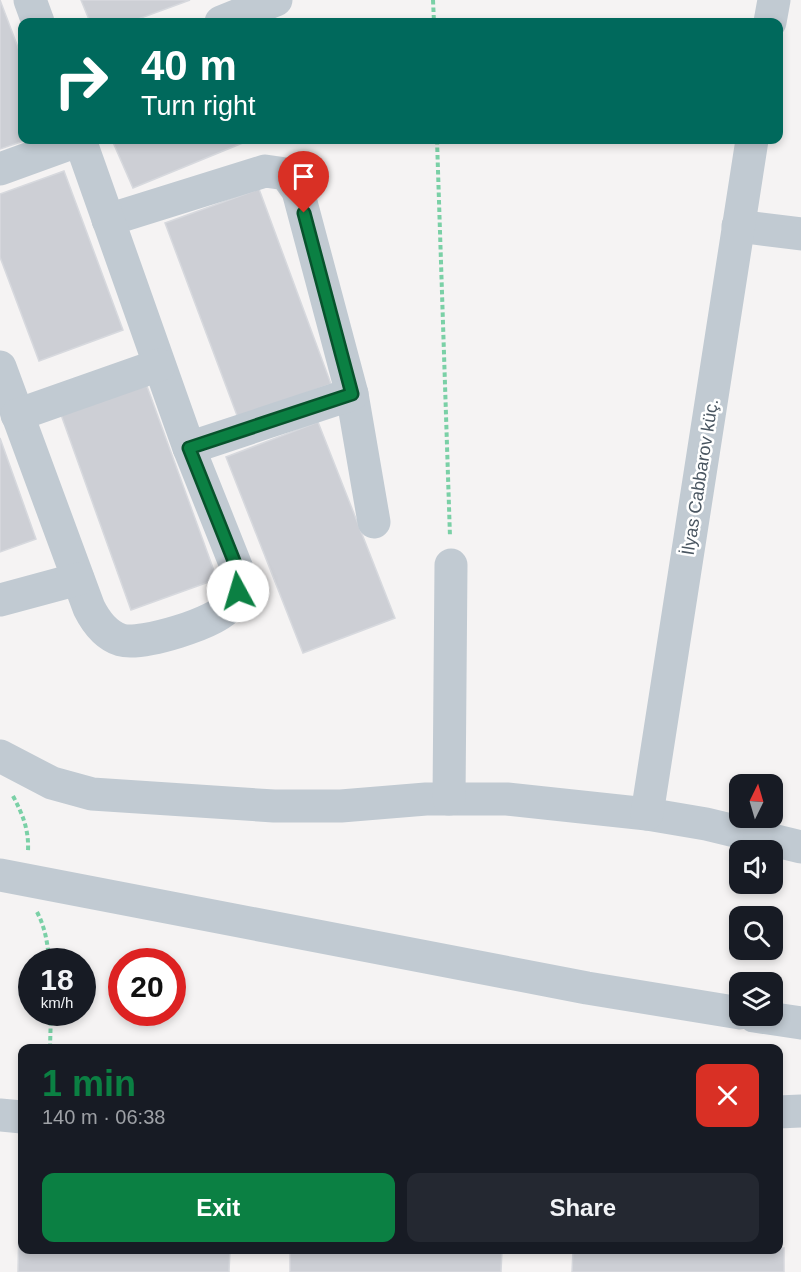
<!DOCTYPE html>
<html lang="en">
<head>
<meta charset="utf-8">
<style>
	:root { --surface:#171b24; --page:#242831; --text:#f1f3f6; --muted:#9ea1a6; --accent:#0b8043 }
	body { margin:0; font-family:Helvetica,sans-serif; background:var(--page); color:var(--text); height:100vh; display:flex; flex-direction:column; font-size:22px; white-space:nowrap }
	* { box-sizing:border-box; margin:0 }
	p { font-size:20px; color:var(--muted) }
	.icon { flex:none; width:33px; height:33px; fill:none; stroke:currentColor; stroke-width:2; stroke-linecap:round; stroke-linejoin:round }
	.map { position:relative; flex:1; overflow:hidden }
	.details { position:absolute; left:18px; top:1044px; width:765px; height:210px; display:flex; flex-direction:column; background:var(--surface); border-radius:12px; box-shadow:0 3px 9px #0003 }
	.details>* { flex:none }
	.top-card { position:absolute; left:18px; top:18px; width:765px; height:126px; border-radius:12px; box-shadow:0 3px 9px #0003; background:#00695c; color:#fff; overflow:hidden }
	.needle { width:39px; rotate:5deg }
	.buttons { position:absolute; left:729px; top:774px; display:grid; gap:12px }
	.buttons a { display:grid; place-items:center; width:54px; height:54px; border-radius:12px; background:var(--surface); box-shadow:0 3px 9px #0003; font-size:30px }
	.speed { position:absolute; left:18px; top:948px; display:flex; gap:12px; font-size:30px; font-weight:700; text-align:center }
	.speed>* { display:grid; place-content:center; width:78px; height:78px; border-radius:50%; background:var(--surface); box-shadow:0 3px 9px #0003; line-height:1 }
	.speed small { font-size:15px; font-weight:400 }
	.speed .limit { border:9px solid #d22; background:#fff; color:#111 }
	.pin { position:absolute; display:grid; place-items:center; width:51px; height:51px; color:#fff; margin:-62px -26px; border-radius:50% 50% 50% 0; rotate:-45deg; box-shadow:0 0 6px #0007 }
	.pin .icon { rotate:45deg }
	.me { position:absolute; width:66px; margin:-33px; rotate:354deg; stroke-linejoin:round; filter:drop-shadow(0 0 4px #0008) }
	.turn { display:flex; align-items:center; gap:21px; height:126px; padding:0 24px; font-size:27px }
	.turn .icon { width:78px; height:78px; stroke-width:2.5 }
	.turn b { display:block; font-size:42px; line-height:51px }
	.round { display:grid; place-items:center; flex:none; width:63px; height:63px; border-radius:12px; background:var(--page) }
	.summary { display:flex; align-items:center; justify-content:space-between; height:102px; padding:0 24px }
	h1 { font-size:36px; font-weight:700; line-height:45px; color:var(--accent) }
	.cta { display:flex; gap:12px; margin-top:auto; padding:12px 24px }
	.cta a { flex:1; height:69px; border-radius:12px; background:var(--accent); color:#fff; font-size:24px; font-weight:700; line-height:69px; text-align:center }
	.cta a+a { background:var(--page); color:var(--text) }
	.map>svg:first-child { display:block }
	.building { fill:#cdcfd5; stroke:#d7d9de; stroke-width:1.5 }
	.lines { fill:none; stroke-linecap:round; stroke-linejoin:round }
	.path { stroke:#7ad0a6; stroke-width:4; stroke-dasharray:4.5 3; stroke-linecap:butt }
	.minor { stroke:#c1cad2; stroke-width:33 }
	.route-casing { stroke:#07532c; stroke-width:15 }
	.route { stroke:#0b8043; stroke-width:10 }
	.labels { text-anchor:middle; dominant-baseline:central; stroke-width:5; stroke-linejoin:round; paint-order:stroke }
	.street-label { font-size:18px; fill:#4a5661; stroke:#fff }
</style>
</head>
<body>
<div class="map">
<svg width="801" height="1272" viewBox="0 0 801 1272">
	<rect width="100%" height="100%" fill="#f5f3f3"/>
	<g class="building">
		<path d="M0,0L22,58V140H27L0,149Z"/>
		<path d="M81,0H190L130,22H90Z"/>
		<path d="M112,140H250L133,188Z"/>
		<path d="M64,171L123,330L39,361L0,257V194Z"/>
		<path d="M259,189L331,384L238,418L165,223Z"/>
		<path d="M144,378L217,579L131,610L59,409Z"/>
		<path d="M318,422L395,618L303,653L226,457Z"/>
		<path d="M0,438L36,539L0,552Z"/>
		<path d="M19,1225H22V1250H230L229,1272H18Z"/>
		<path d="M778,1248H784V1272H572L573,1250Z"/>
		<path d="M290,1250H502L501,1272H290Z"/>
	</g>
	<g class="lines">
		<g class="path">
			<path d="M433,0L434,22"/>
			<path d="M437,140L450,537"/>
			<path d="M13,796C23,815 29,830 28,851"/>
			<path d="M37,912C45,927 48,944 49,962"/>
			<path d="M50,1048L51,1012"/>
		</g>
		<g class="minor">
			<path d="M30,0L38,22"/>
			<path d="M221,22L276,0"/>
			<path d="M770,22L774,0"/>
			<path d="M0,169L80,140"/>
			<path d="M108,220L265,171L286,174L298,191L352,394L374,522"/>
			<path d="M738,226L801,234"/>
			<path d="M0,367L89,608C96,622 105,635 121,640C141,646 217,623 229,606C237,595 238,585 238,571L189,448L80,140"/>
			<path d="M17,415L159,365"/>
			<path d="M189,448L352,394"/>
			<path d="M0,600L78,579"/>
			<path d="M0,756L52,783L92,794L274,806H341L426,799H507L647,814L706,824L801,847"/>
			<path d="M449,799L451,565"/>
			<path d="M647,814L752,140"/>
			<path d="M0,875L587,988L740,1013"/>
			<path d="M754,1016L801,1023"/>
			<path d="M778,1112L801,1111"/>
			<path d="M0,1115L22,1117"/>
		</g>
	</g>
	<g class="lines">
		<defs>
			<path id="route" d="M238,591V571L189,448L352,394L304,213"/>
		</defs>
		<use href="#route" class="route-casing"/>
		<use href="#route" class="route"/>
	</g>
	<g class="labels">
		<g class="street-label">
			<text transform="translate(700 477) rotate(-81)">İlyas Cabbarov küç.</text>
		</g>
	</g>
</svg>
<div class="buttons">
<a><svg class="needle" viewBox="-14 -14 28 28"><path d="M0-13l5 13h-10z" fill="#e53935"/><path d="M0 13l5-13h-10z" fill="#9ea1a6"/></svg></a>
<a><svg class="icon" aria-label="sound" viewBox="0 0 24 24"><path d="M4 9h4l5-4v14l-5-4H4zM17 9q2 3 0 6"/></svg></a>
<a><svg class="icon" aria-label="search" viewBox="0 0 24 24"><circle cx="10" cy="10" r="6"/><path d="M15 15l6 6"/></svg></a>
<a><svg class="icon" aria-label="layers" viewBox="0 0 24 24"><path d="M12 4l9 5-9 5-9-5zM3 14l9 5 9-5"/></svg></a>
</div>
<div class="speed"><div>18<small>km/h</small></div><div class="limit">20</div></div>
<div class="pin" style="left:304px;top:213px;background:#d93025"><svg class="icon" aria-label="arrive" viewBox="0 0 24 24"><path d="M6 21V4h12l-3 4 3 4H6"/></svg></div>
<svg class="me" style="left:238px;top:591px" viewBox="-20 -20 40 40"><circle r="19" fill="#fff"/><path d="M0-13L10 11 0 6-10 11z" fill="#0b8043"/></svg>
<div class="top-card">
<div class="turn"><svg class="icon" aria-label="right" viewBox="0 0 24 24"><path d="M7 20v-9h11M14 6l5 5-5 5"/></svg><div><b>40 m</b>Turn right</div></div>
</div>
<section class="details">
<div class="summary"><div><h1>1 min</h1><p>140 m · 06:38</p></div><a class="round" style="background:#d93025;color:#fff"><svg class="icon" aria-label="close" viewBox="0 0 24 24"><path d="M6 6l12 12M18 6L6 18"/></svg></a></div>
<div class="cta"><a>Exit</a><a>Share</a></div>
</section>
</div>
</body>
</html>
